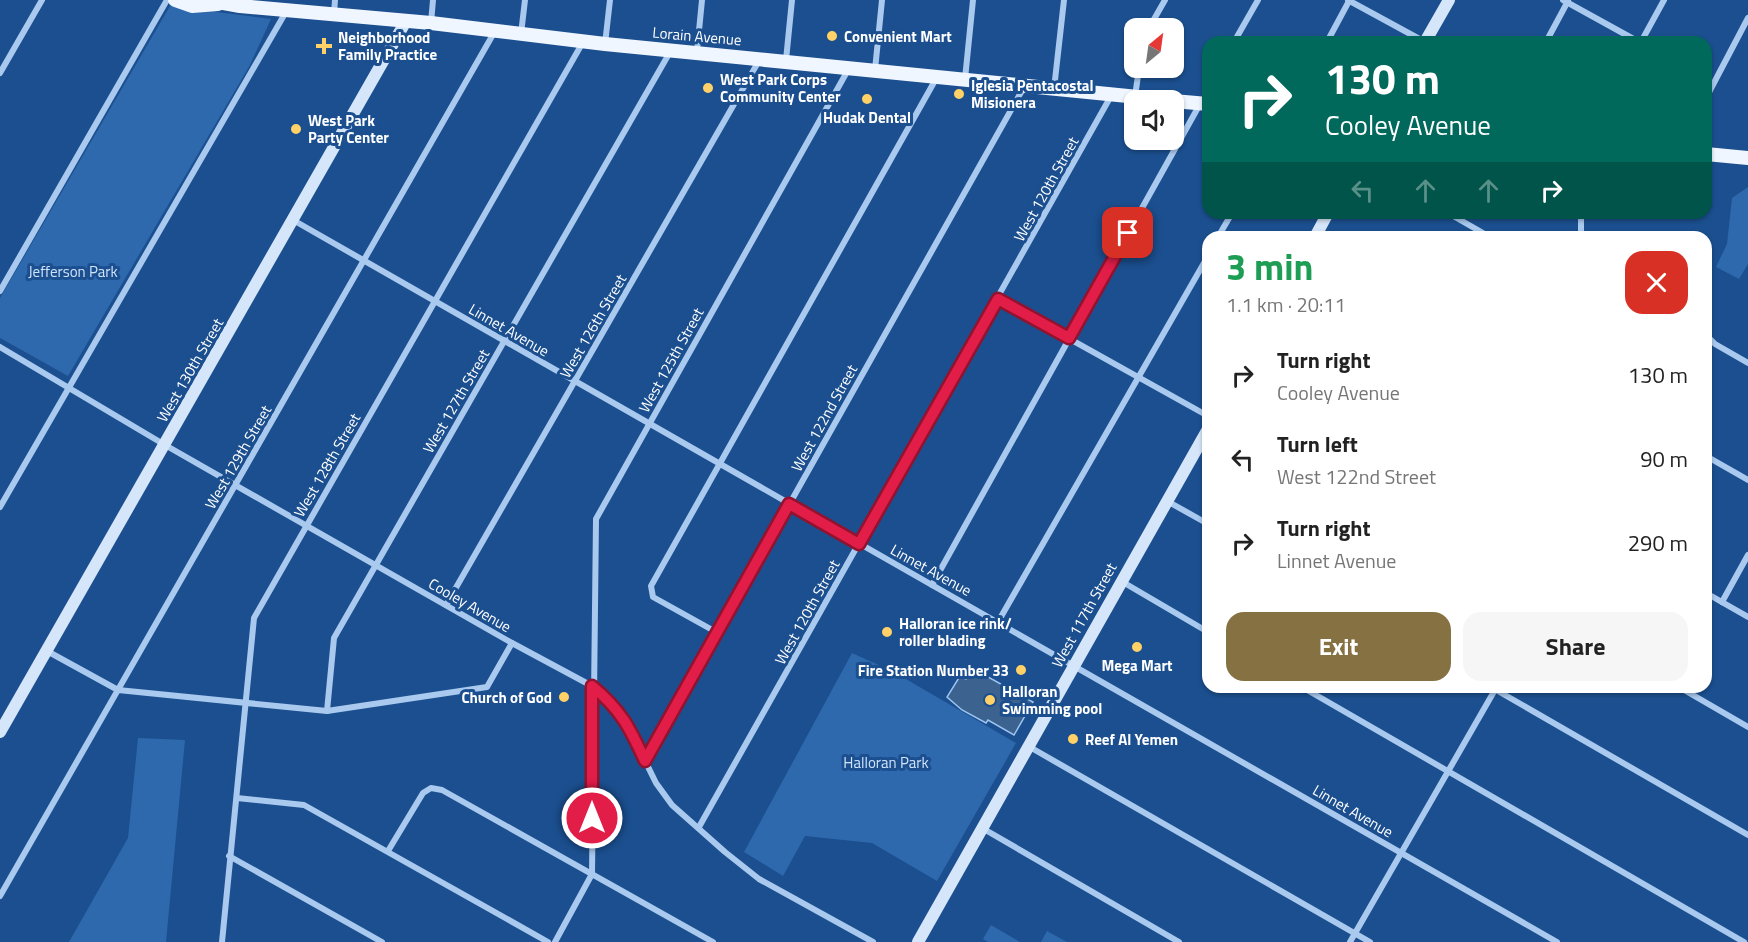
<!DOCTYPE html>
<html lang="en">
<head>
<meta charset="utf-8">
<style>
	:root { --surface:#fff; --page:#f6f6f6; --text:#222; --muted:#767676; --accent:#857141 }
	body { margin:0; font-family:"Titillium Web",sans-serif; background:var(--page); color:var(--text); height:100vh; display:flex; flex-direction:column; font-size:22px; white-space:nowrap }
	* { box-sizing:border-box; margin:0 }
	p { font-size:20px; color:var(--muted) }
	.icon { flex:none; width:33px; height:33px; fill:none; stroke:currentColor; stroke-width:2; stroke-linecap:round; stroke-linejoin:round }
	.map { position:relative; flex:1; overflow:hidden }
	.sheet { position:absolute; left:1202px; top:231px; width:510px; height:462px; display:flex; flex-direction:column; background:var(--surface); border-radius:18px; box-shadow:0 2px 4px #0004 }
	.sheet>* { flex:none }
	.guide { position:absolute; left:1202px; top:36px; width:510px; height:183px; border-radius:18px; box-shadow:0 2px 4px #0004; background:#00695c; color:#fff; overflow:hidden }
	.needle { width:39px; rotate:29deg }
	.fabs { position:absolute; left:1124px; top:18px; display:grid; gap:12px }
	.fabs a { display:grid; place-items:center; width:60px; height:60px; border-radius:12px; background:var(--surface); box-shadow:0 2px 4px #0004; font-size:30px }
	.pin { position:absolute; display:grid; place-items:center; width:51px; height:51px; color:#fff; margin:-26px; border-radius:12px; box-shadow:0 3px 9px #0006 }
	.me { position:absolute; width:66px; margin:-33px; rotate:0deg; stroke-linejoin:round; filter:drop-shadow(0 0 4px #0008) }
	.turn { display:flex; align-items:center; gap:21px; height:126px; padding:0 24px; font-size:27px }
	.turn .icon { width:78px; height:78px; stroke-width:2.5 }
	.turn b { display:block; font-size:42px; line-height:51px }
	.lanes { display:flex; align-items:center; height:57px; padding:0 24px; background:#0003; justify-content:center; gap:30px; direction:ltr }
	.lanes .off { opacity:.35 }
	.round { display:grid; place-items:center; flex:none; width:63px; height:63px; border-radius:18px; background:var(--page) }
	.head { display:flex; align-items:center; justify-content:space-between; height:102px; padding:0 24px }
	h1 { font-size:36px; font-weight:700; line-height:45px; color:#1e9e55 }
	.primary-button { display:flex; gap:12px; margin-top:auto; padding:12px 24px }
	.primary-button a { flex:1; height:69px; border-radius:18px; background:var(--accent); color:#fff; font-size:24px; font-weight:700; line-height:69px; text-align:center }
	.primary-button a+a { background:var(--page); color:var(--text) }
	ul { padding:0; list-style:none }
	li { display:flex; align-items:center; gap:18px; height:84px; padding:0 24px }
	li div { flex:1 }
	li b { display:block; font-size:22px }
	li em { font-style:normal }
	.map>svg:first-child { display:block }
	.green { fill:#2e69ad }
	.water { fill:#3c6290; stroke:#9cc4f0; stroke-width:1.5 }
	.lines { fill:none; stroke-linecap:round; stroke-linejoin:round }
	.street { stroke:#a9c9ee; stroke-width:6 }
	.secondary { stroke:#d6e6fa; stroke-width:12 }
	.primary { stroke:#f0f6ff; stroke-width:14 }
	.route-casing { stroke:#92132f; stroke-width:15 }
	.route { stroke:#e11d48; stroke-width:10 }
	.poi-dot { fill:#ffd166; stroke:#1b4f8f; stroke-width:2 }
	.labels { text-anchor:middle; dominant-baseline:central; stroke-width:6; stroke-linejoin:round; paint-order:stroke }
	.street-label { font-size:15px; fill:#fff; stroke:#1b4f8f }
	.poi-label { font-size:15px; font-weight:bold; fill:#fff; stroke:#1b4f8f; text-anchor:start }
	.park-label { font-size:15px; fill:#cfe3fa; stroke:#1b4f8f }
</style>
</head>
<body>
<div class="map">
<svg width="1748" height="942" viewBox="0 0 1748 942">
	<rect width="100%" height="100%" fill="#1b4f8f"/>
	<g class="green">
		<path d="M170,6L271,19L250,65L68,376L0,338V298Z"/>
		<path d="M1748,187V264L1739,279L1716,267L1727,244L1732,198Z"/>
		<path d="M852,653L892,671L1016,743L937,881L872,843L805,836L783,876L744,852Z"/>
		<path d="M138,738L185,740L166,942H69L128,838Z"/>
		<path d="M991,925L1020,942H988L983,939Z"/>
		<path d="M1047,931L1067,942H1041Z"/>
	</g>
	<path class="water" d="M972,668L1033,702L1014,735L988,720L986,723L962,710L947,697L960,676L966,679Z"/>
	<g class="lines">
		<g class="street">
			<path d="M1348,0L1425,42"/>
			<path d="M1563,0L1639,42"/>
			<path d="M334,14L335,0"/>
			<path d="M431,23L433,0"/>
			<path d="M1149,28L1165,0"/>
			<path d="M521,34L525,0"/>
			<path d="M1234,42L1258,0"/>
			<path d="M1327,42L1349,1"/>
			<path d="M1546,42L1568,1"/>
			<path d="M1641,42L1664,0"/>
			<path d="M605,44L610,0"/>
			<path d="M697,51L702,0"/>
			<path d="M786,60L792,0"/>
			<path d="M875,70L882,0"/>
			<path d="M0,73L42,0"/>
			<path d="M965,79L973,0"/>
			<path d="M1054,89L1064,0"/>
			<path d="M1135,97L1139,68"/>
			<path d="M1706,98L1748,18"/>
			<path d="M1448,213L1490,237"/>
			<path d="M1581,213V237"/>
			<path d="M293,220L1557,942"/>
			<path d="M1218,237L1232,213"/>
			<path d="M0,291L167,0"/>
			<path d="M998,299L1208,416"/>
			<path d="M1706,335L1715,344L1748,363"/>
			<path d="M0,347L165,445L512,643L592,686L616,706L624,718L656,783L672,805L725,852L759,879L873,942"/>
			<path d="M1706,456L1748,480"/>
			<path d="M1167,501L1208,524"/>
			<path d="M0,507L287,10"/>
			<path d="M1121,581L1208,632"/>
			<path d="M932,585L1200,104"/>
			<path d="M1706,593L1748,617"/>
			<path d="M1722,602L1748,555"/>
			<path d="M446,605L760,59"/>
			<path d="M998,622L1208,256"/>
			<path d="M716,632L653,597L651,586L937,77"/>
			<path d="M47,651L118,690L327,711L487,687L512,643"/>
			<path d="M1302,687L1744,942"/>
			<path d="M1491,687L1748,835"/>
			<path d="M1679,687L1748,727"/>
			<path d="M327,711L334,638L670,52"/>
			<path d="M1028,746L1370,942"/>
			<path d="M645,761L1024,87"/>
			<path d="M237,798L304,805L548,942"/>
			<path d="M699,827L1111,96"/>
			<path d="M982,828L1179,942"/>
			<path d="M388,851L423,793L431,788L442,790L713,942"/>
			<path d="M229,856L382,942"/>
			<path d="M0,896L495,31"/>
			<path d="M222,942L254,618L583,42"/>
			<path d="M555,942L592,874L596,519L848,70"/>
			<path d="M1350,942L1496,688"/>
		</g>
		<g class="secondary">
			<path d="M1425,42L1449,0"/>
			<path d="M1315,237L1328,213"/>
			<path d="M0,732L406,21"/>
			<path d="M918,942L1208,429"/>
		</g>
		<g class="primary">
			<path d="M175,0L192,6L218,4"/>
			<path d="M207,0L240,6L431,23L605,44L1168,100"/>
			<path d="M1173,101L1208,104"/>
			<path d="M1706,154L1748,158"/>
		</g>
	</g>
	<g class="lines">
		<defs>
			<path id="route" d="M592,818V686C621,710 630,728 645,761L789,504L859,544L998,299L1069,338L1128,233"/>
		</defs>
		<use href="#route" class="route-casing"/>
		<use href="#route" class="route"/>
	</g>
	<g class="poi-dot">
		<circle cx="832" cy="36" r="6"/>
		<path d="M321 37h6v6h6v6h-6v6h-6v-6h-6v-6h6z"/>
		<circle cx="708" cy="88" r="6"/>
		<circle cx="959" cy="94" r="6"/>
		<circle cx="867" cy="99" r="6"/>
		<circle cx="296" cy="129" r="6"/>
		<circle cx="887" cy="632" r="6"/>
		<circle cx="1137" cy="647" r="6"/>
		<circle cx="1021" cy="670" r="6"/>
		<circle cx="564" cy="697" r="6"/>
		<circle cx="990" cy="700" r="6"/>
		<circle cx="1073" cy="739" r="6"/>
	</g>
	<g class="labels">
		<g class="street-label">
			<text transform="translate(697 36) rotate(5)">Lorain Avenue</text>
			<text transform="translate(1046 189) rotate(-61)">West 120th Street</text>
			<text transform="translate(593 326) rotate(-60)">West 126th Street</text>
			<text transform="translate(509 330) rotate(30)">Linnet Avenue</text>
			<text transform="translate(671 360) rotate(-61)">West 125th Street</text>
			<text transform="translate(190 370) rotate(-60)">West 130th Street</text>
			<text transform="translate(456 401) rotate(-60)">West 127th Street</text>
			<text transform="translate(824 418) rotate(-61)">West 122nd Street</text>
			<text transform="translate(238 457) rotate(-60)">West 129th Street</text>
			<text transform="translate(327 465) rotate(-60)">West 128th Street</text>
			<text transform="translate(931 570) rotate(29)">Linnet Avenue</text>
			<text transform="translate(470 605) rotate(30)">Cooley Avenue</text>
			<text transform="translate(807 612) rotate(-61)">West 120th Street</text>
			<text transform="translate(1084 615) rotate(-61)">West 117th Street</text>
			<text transform="translate(1353 811) rotate(30)">Linnet Avenue</text>
		</g>
		<g class="poi-label">
			<text x="844" y="36">Convenient Mart</text>
			<text x="338" y="37">Neighborhood<tspan x="338" dy="17">Family Practice</tspan></text>
			<text x="720" y="79">West Park Corps<tspan x="720" dy="17">Community Center</tspan></text>
			<text x="971" y="85">Iglesia Pentacostal<tspan x="971" dy="17">Misionera</tspan></text>
			<text x="867" y="117" text-anchor="middle">Hudak Dental</text>
			<text x="308" y="120">West Park<tspan x="308" dy="17">Party Center</tspan></text>
			<text x="899" y="623">Halloran ice rink/<tspan x="899" dy="17">roller blading</tspan></text>
			<text x="1137" y="665" text-anchor="middle">Mega Mart</text>
			<text x="1009" y="670" text-anchor="end">Fire Station Number 33</text>
			<text x="1002" y="691">Halloran<tspan x="1002" dy="17">Swimming pool</tspan></text>
			<text x="552" y="697" text-anchor="end">Church of God</text>
			<text x="1085" y="739">Reef Al Yemen</text>
		</g>
		<g class="park-label">
			<text x="73" y="271">Jefferson Park</text>
			<text x="886" y="762">Halloran Park</text>
		</g>
	</g>
</svg>
<div class="fabs">
<a><svg class="needle" viewBox="-14 -14 28 28"><path d="M0-13l5 13h-10z" fill="#e53935"/><path d="M0 13l5-13h-10z" fill="#767676"/></svg></a>
<a><svg class="icon" aria-label="sound" viewBox="0 0 24 24"><path d="M4 9h4l5-4v14l-5-4H4zM17 9q2 3 0 6"/></svg></a>
</div>
<div class="pin" style="left:1128px;top:233px;background:#d93025"><svg class="icon" aria-label="arrive" viewBox="0 0 24 24"><path d="M6 21V4h12l-3 4 3 4H6"/></svg></div>
<svg class="me" style="left:592px;top:818px" viewBox="-20 -20 40 40"><circle r="17" fill="#e11d48" stroke="#fff" stroke-width="3"/><path d="M0-11L8 9 0 5-8 9z" fill="#fff"/></svg>
<div class="guide">
<div class="turn"><svg class="icon" aria-label="right" viewBox="0 0 24 24"><path d="M7 20v-9h11M14 6l5 5-5 5"/></svg><div><b>130 m</b>Cooley Avenue</div></div>
<div class="lanes"><svg class="icon off" aria-label="left" viewBox="0 0 24 24"><path d="M17 20v-9H6M10 6l-5 5 5 5"/></svg><svg class="icon off" aria-label="ahead" viewBox="0 0 24 24"><path d="M12 20V5M6 11l6-6 6 6"/></svg><svg class="icon off" aria-label="ahead" viewBox="0 0 24 24"><path d="M12 20V5M6 11l6-6 6 6"/></svg><svg class="icon" aria-label="right" viewBox="0 0 24 24"><path d="M7 20v-9h11M14 6l5 5-5 5"/></svg></div>
</div>
<section class="sheet">
<div class="head"><div><h1>3 min</h1><p>1.1 km · 20:11</p></div><a class="round" style="background:#d93025;color:#fff"><svg class="icon" aria-label="close" viewBox="0 0 24 24"><path d="M6 6l12 12M18 6L6 18"/></svg></a></div>
<ul>
<li><svg class="icon" aria-label="right" viewBox="0 0 24 24"><path d="M7 20v-9h11M14 6l5 5-5 5"/></svg><div><b>Turn right</b><p>Cooley Avenue</p></div><em>130 m</em></li>
<li><svg class="icon" aria-label="left" viewBox="0 0 24 24"><path d="M17 20v-9H6M10 6l-5 5 5 5"/></svg><div><b>Turn left</b><p>West 122nd Street</p></div><em>90 m</em></li>
<li><svg class="icon" aria-label="right" viewBox="0 0 24 24"><path d="M7 20v-9h11M14 6l5 5-5 5"/></svg><div><b>Turn right</b><p>Linnet Avenue</p></div><em>290 m</em></li>
</ul>
<div class="primary-button"><a>Exit</a><a>Share</a></div>
</section>
</div>
</body>
</html>
